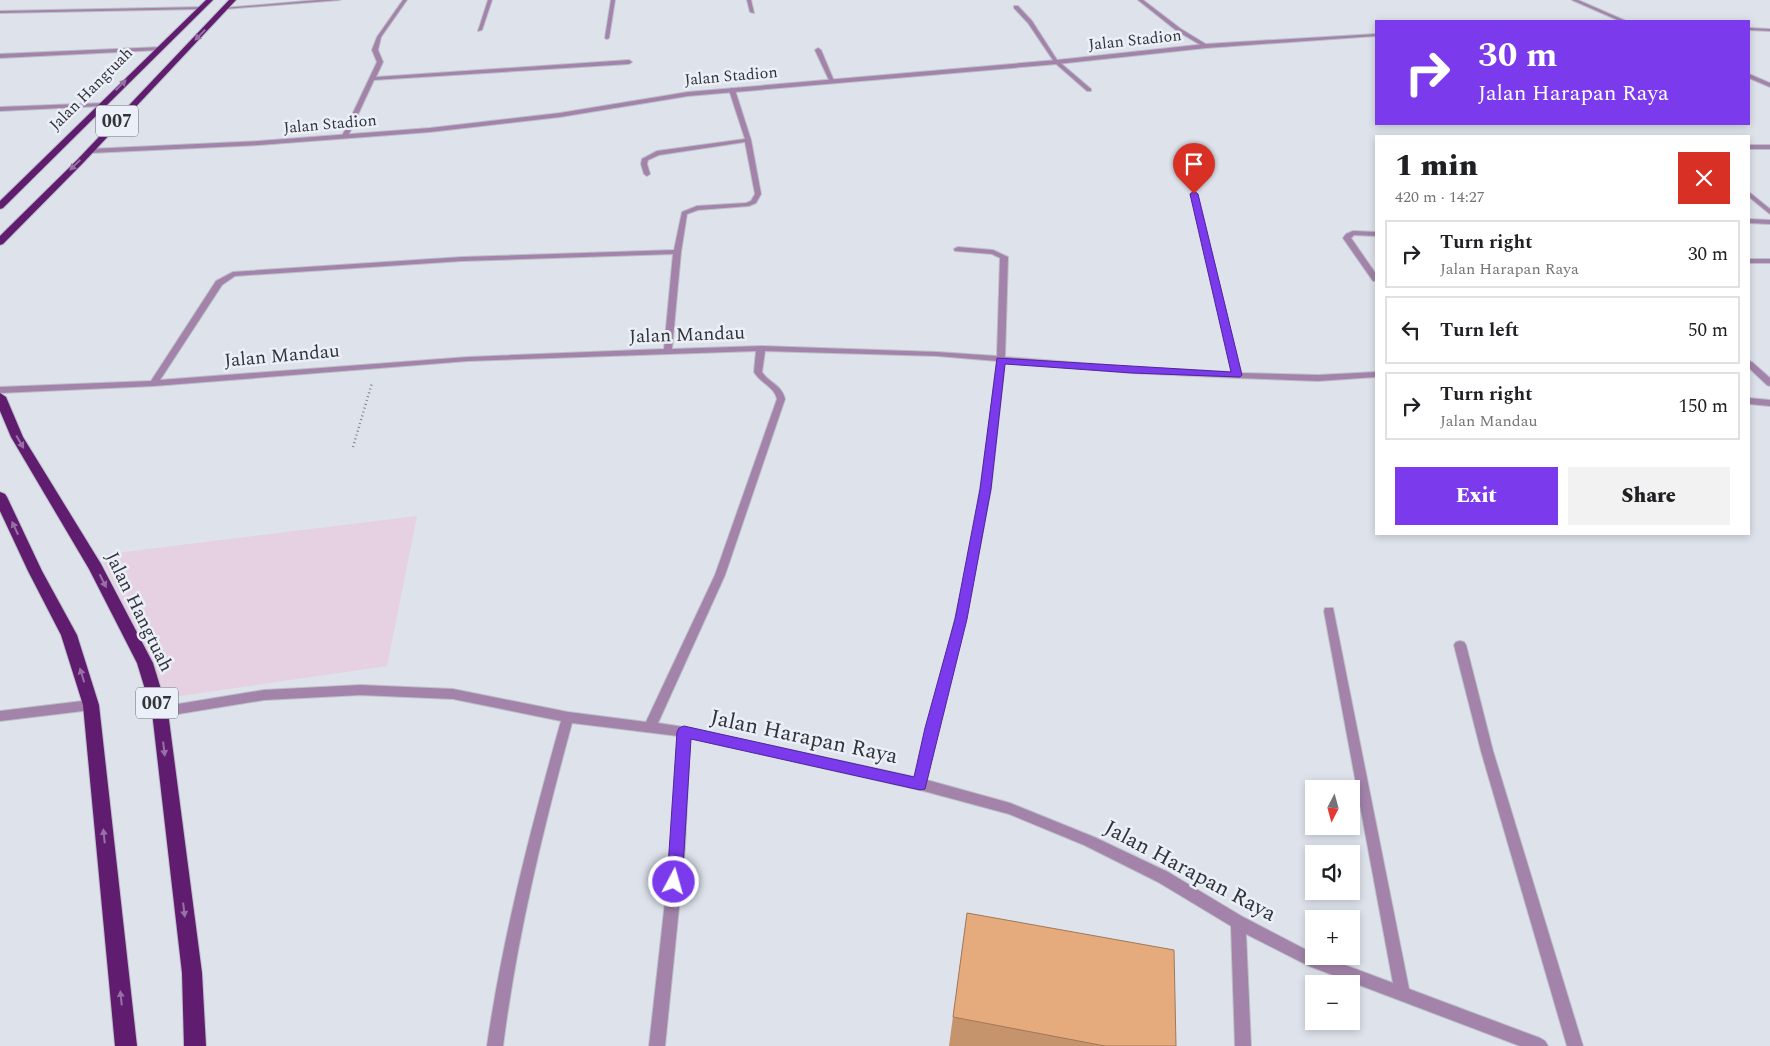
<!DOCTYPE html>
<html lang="en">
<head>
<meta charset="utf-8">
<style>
	:root { --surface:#fff; --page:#f2f2f2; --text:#202124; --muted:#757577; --line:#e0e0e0; --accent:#7c3aed }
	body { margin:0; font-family:Spectral,serif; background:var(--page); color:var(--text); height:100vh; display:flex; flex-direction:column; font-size:19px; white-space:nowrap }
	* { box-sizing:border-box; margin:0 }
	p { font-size:16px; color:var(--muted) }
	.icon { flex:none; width:28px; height:28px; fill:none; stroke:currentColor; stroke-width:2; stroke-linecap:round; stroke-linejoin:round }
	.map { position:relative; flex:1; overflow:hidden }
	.drawer { position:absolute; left:1375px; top:135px; width:375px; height:400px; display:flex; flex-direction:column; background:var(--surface); border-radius:0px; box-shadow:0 2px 8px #0003 }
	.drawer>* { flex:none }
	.top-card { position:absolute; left:1375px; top:20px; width:375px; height:105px; border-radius:0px; box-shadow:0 2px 8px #0003; background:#7c3aed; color:#fff; overflow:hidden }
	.needle { width:32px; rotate:186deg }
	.controls { position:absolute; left:1305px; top:780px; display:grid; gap:10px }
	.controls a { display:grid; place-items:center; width:55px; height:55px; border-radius:0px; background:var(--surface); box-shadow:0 2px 8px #0003; font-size:25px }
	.pin { position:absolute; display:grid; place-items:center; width:42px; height:42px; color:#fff; margin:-51px -21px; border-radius:50% 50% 50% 0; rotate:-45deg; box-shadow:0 0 5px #0007 }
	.pin .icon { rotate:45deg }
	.me { position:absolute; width:55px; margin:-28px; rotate:6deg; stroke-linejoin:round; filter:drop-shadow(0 0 4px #0008) }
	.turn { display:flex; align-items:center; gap:18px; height:105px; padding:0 20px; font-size:22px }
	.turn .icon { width:65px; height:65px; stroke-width:2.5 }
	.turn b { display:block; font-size:35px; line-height:42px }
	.round { display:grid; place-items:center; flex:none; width:52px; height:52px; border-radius:0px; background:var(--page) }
	.head { display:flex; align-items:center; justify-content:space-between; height:85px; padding:0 20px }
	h1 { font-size:30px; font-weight:800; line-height:38px }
	.action { display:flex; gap:10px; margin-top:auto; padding:10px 20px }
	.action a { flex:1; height:58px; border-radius:0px; background:var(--accent); color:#fff; font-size:20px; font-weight:800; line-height:58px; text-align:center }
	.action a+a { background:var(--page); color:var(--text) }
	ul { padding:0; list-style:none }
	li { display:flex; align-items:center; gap:15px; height:68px; margin:0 10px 8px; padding:0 10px; border:2px solid var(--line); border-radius:0px }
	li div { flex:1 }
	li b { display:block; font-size:19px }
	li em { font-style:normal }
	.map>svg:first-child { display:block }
	.commercial { fill:#e5d1e1 }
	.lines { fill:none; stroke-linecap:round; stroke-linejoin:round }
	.service-casing { stroke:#bbbfc7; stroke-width:2 }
	.minor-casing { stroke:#bbbfc7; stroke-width:2 }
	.tertiary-casing { stroke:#bbbfc7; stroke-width:2 }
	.trunk-casing { stroke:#bbbfc7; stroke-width:2 }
	.path { stroke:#808489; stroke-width:2.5; stroke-dasharray:1 3; stroke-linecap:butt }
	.service { fill:#a383aa; fill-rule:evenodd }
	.minor { fill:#a383aa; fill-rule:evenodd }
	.tertiary { fill:#a383aa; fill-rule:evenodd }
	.trunk { fill:#601d6f; fill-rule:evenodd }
	.wall { fill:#c5936c }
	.building { fill:#e5ab7d; stroke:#a07858 }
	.oneway { fill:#9771a6 }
	.route { fill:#7c3aed; stroke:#51269a }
	.labels { text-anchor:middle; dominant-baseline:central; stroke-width:5; stroke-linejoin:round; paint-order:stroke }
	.far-street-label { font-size:16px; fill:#323437; stroke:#eaeff8 }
	.shield { fill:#eaeff8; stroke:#696c71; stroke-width:1 }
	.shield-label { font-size:18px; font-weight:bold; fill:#323437 }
	.street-label { font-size:19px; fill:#323437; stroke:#eaeff8 }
	.near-street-label { font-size:22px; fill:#323437; stroke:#eaeff8 }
</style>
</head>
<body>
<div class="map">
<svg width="1770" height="1046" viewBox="0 0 1770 1046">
	<rect width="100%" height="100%" fill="#dde2eb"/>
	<path class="commercial" d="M417,516L387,666L166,698L100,555Z"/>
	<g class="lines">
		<defs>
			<g id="service">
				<path d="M818,48L821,50L834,81L829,80L815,50Z"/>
				<path d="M1057,60L1091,89V91H1087L1055,63L1054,62Z"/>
			</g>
			<g id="minor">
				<path d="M318,0H340L225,9L223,8Z"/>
				<path d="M403,0H407L381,37L378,50L383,62L376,77L629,60L632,62L629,64L374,80L348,136L343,137L342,136L377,62L372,50L377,37Z"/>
				<path d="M488,0H492L482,30L478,31Z"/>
				<path d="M611,0H615L609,38L607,39L605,38Z"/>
				<path d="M747,0H751L754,13L750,12Z"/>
				<path d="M1138,0H1143L1181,29L1209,46L1204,47L1177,31Z"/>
				<path d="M1572,0H1578L1626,21H1620Z"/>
				<path d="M1014,6H1018L1032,21L1059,63H1055L1028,23L1014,8Z"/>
				<path d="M203,7L201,9L0,13V11Z"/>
				<path d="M162,47L160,50L0,58V54Z"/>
				<path d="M1749,74L1770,83V87L1749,78Z"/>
				<path d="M732,88L735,90L751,140L761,194L756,203L749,206L698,210L687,214L681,252L672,349L761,346L937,352L997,356L1000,258L992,254L955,251L954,249L958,247L993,250L1008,257L1005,357L1132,367L1232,372L1191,194L1194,192L1197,194L1241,373L1318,375L1376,372V377L1318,381L1237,378L1132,373L1005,362L991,489L966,619L938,728L927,780L1010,803L1094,837L1168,872L1243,917L1314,954V956H1321L1393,983L1324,611L1325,608H1333L1409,989L1540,1038L1545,1041L1548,1046H1520L1309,966L1246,934L1251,1046H1235L1231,926L1158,882L1084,845L1009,814L920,790L690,738L685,848L665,1046H649L671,848L678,736L572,723C543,829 517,936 503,1046H487C503,935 531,828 561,721L453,699L360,695L264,700L160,717L156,716L154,712L156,708L160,707L264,690L360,685L453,689L568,712L646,722L715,575L777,399C774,386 760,383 754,372L756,351L468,361L154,386L0,393V387L151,381L216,281L233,272L462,257L674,250L682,212L697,206L746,203L751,201L755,194L745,142L659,155L648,160L647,164L650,174L647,176L644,174L641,164L642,159L657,151L745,139L729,90ZM673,254L664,349L468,357L160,380L222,285L235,276L462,261ZM765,351L937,356L997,361C986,448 976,534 955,619C943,672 927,724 915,777L684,727L658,723L725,575L785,399C782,385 769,383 762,372Z"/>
				<path d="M104,103L105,104L102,106L0,111V107Z"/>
				<rect x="1749" y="145" width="21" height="4"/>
				<path d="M1749,192L1770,209V214L1749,197Z"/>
				<path d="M1749,219L1770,220V224L1749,223Z"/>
				<path d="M1353,231L1376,232V236L1354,235L1351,238L1376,274V281H1373L1343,238L1346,234Z"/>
				<rect x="1749" y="259" width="21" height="4"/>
				<path d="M1749,361L1752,362L1770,378V386L1767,385L1749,368Z"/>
				<path d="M1749,398L1770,400V406L1749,404Z"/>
				<path d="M1460,641L1464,642L1466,645L1493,751L1583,1046H1567L1481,751L1454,645L1456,642Z"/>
				<path d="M91,700L95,702L97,705L95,708L91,710L0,721V711Z"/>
			</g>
			<g id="tertiary">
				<path d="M1749,28L1770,29V31L1749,30Z"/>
				<path d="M1376,34V36L1206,48L1057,64L688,96L560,117L430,132L259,145L90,153L87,151L90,149L259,141L430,128L560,113L688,92L1057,60L1206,44Z"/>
			</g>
			<g id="trunk">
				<path d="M206,0H213L3,208L0,209V201Z"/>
				<path d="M229,0H236L83,163L3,244L0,245V236L8,228L77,160Z"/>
				<path d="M0,393L6,397L23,437L101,564L153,663L168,712L202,973L206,1046H184L182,973L152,712L137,663L89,569L11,437L0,411Z"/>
				<path d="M0,492L5,494L7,497L42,571L77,635L99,705L137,1046H115L83,705L61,635L28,571L0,511Z"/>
			</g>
		</defs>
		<use href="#service" class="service-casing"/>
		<use href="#minor" class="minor-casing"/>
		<use href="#tertiary" class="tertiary-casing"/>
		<use href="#trunk" class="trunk-casing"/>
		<path class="path" d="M353,447L372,383"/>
		<use href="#service" class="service"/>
		<use href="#minor" class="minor"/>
		<use href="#tertiary" class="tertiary"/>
		<use href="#trunk" class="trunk"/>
	</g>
	<path class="wall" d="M967,913L1176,1046H949Z"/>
	<path class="building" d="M967,913L1174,950L1176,1046H1105L953,1017Z"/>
	<defs><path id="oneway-solid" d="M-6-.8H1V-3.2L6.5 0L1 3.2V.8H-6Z" transform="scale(1.25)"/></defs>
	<g class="oneway">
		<use href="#oneway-solid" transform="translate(200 35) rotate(134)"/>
		<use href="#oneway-solid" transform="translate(121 85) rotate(-44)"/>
		<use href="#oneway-solid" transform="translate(75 165) rotate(136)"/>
		<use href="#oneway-solid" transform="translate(20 442) rotate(60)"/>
		<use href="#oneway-solid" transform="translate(15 528) rotate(-115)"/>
		<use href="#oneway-solid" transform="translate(103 581) rotate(63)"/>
		<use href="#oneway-solid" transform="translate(82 675) rotate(-107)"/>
		<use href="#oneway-solid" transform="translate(164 749) rotate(83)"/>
		<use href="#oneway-solid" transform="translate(104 836) rotate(-96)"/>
		<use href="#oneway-solid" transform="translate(184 910) rotate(83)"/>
		<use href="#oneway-solid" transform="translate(121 998) rotate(-96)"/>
	</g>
	<path class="route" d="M1194,191L1198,194L1242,375L1240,377L1132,373L1005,364L991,489L967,619L925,789L920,790L691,739L682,882L680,888L674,890L669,888L667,882L677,732L679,728L684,726L914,777L925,728L955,619L980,489L997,358L1231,372L1190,194Z"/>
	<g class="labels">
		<g class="far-street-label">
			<text transform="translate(1135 40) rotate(-6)">Jalan Stadion</text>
			<text transform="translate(731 76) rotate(-5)">Jalan Stadion</text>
			<text transform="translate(91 89) rotate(-45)">Jalan Hangtuah</text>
			<text transform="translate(330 124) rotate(-5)">Jalan Stadion</text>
		</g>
		<g class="shield">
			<rect x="96" y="105.5" width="42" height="31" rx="4"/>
			<rect x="136" y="687.5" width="42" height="31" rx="4"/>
		</g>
		<g class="shield-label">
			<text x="117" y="121">007</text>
			<text x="157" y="703">007</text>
		</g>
		<g class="street-label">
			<text transform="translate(687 335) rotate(-2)">Jalan Mandau</text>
			<text transform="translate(282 356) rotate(-5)">Jalan Mandau</text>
			<text transform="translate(139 612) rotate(64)">Jalan Hangtuah</text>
		</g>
		<g class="near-street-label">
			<text transform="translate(804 737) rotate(12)">Jalan Harapan Raya</text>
			<text transform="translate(1190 871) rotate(28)">Jalan Harapan Raya</text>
		</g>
	</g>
</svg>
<div class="controls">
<a><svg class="needle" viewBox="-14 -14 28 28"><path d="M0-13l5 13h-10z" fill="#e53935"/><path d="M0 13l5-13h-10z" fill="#757577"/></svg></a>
<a><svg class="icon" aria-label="sound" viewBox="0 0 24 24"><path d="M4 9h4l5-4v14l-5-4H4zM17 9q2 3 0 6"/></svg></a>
<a>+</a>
<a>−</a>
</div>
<div class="pin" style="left:1194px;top:194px;background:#d93025"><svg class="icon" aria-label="arrive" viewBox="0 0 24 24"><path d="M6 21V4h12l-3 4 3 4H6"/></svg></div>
<svg class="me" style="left:674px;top:882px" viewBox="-20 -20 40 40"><circle r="17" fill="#7c3aed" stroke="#fff" stroke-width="3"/><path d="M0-11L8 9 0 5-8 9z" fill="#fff"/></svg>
<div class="top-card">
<div class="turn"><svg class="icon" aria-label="right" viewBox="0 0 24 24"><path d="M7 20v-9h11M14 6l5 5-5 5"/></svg><div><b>30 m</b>Jalan Harapan Raya</div></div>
</div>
<section class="drawer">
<div class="head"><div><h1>1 min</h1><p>420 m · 14:27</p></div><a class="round" style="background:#d93025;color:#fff"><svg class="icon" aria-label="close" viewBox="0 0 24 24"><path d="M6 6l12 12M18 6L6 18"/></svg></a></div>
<ul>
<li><svg class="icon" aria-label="right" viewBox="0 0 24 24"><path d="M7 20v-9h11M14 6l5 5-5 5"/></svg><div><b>Turn right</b><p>Jalan Harapan Raya</p></div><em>30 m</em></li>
<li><svg class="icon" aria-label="left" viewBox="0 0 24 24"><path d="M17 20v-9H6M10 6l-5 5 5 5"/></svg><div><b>Turn left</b></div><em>50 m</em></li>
<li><svg class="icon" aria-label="right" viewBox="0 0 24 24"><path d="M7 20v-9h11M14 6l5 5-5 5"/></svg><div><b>Turn right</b><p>Jalan Mandau</p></div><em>150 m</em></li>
</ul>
<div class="action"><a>Exit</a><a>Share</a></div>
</section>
</div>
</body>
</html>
